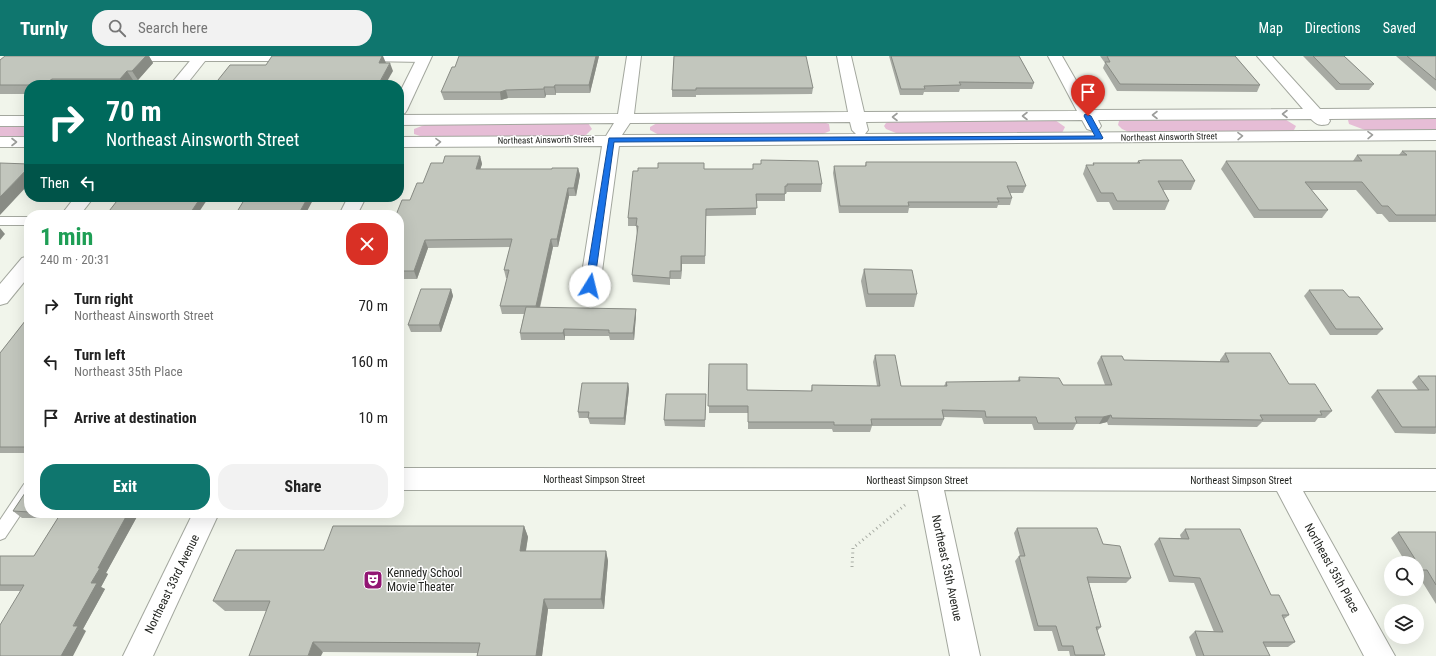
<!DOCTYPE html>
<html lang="en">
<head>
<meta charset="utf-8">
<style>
	:root { --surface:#fff; --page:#f2f2f2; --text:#222; --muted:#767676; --accent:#0f766e }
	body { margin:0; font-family:"Roboto Condensed",sans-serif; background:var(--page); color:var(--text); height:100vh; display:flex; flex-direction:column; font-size:15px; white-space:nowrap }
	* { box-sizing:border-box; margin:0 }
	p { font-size:13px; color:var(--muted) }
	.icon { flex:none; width:22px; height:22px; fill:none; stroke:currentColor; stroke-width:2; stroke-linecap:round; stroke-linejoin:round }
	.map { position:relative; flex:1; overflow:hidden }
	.sheet { position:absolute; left:24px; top:154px; width:380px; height:308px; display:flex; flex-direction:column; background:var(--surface); border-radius:16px; box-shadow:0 4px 16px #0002 }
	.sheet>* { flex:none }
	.banner { position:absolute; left:24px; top:24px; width:380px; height:122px; border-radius:16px; box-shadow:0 4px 16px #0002; background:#00695c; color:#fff; overflow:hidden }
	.controls { position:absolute; left:1384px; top:500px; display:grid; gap:8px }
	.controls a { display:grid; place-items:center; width:40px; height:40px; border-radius:50%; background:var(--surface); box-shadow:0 4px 16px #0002; font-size:20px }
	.pin { position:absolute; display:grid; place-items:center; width:34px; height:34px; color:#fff; margin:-41px -17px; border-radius:50% 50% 50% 0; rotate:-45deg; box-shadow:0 0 4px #0007 }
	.pin .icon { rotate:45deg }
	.me { position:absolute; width:44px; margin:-22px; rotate:9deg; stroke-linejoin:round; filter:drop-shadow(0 0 3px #0008) }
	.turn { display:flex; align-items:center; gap:14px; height:84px; padding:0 16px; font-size:18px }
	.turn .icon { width:52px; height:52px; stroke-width:2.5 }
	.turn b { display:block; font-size:28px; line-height:34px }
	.then { display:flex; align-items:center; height:38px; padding:0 16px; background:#0003; gap:8px; font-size:15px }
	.round { display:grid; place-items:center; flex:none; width:42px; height:42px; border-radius:16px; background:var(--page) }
	.overview { display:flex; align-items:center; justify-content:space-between; height:68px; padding:0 16px }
	h1 { font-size:24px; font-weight:700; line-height:30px; color:#1e9e55 }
	.button { display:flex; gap:8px; margin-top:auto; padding:8px 16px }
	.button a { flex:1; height:46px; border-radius:16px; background:var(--accent); color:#fff; font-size:16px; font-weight:700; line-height:46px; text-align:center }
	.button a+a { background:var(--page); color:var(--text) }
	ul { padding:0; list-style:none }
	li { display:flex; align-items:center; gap:12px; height:56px; padding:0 16px }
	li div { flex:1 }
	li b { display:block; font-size:15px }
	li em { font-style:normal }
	header { display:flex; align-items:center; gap:24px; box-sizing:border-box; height:56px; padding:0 20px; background:var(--accent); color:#fff }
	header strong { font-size:19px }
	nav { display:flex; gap:22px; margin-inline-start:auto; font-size:14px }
	.search { width:280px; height:36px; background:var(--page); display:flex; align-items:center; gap:10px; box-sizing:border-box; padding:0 14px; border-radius:16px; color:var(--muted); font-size:15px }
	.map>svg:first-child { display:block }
	.green { fill:#e6bdd6 }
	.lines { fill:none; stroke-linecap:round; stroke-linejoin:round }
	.service-casing { stroke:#a3a79e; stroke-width:2 }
	.minor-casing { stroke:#a3a79e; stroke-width:2 }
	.tertiary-casing { stroke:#a3a79e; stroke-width:2 }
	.secondary-casing { stroke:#a3a79e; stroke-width:2 }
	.path { stroke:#a8aca4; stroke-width:3; stroke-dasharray:1 3.5; stroke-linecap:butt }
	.service { fill:#fff; fill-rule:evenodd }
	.minor { fill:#fff; fill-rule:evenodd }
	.tertiary { fill:#fff; fill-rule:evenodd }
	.secondary { fill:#fff; fill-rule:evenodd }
	.wall { fill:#a7aaa3 }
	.shaded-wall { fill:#888b84 }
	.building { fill:#c2c6bd; stroke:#888b84 }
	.oneway { stroke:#9c9d9b }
	.route { fill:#1a73e8; stroke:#114b97 }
	.labels { text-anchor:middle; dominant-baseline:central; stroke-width:3; stroke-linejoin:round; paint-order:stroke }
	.far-street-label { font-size:9px; fill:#232521; stroke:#fff }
	.street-label { font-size:10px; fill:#232521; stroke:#fff }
	.near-street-label { font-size:12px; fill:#232521; stroke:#fff }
	.near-poi-label { font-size:12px; fill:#232521; stroke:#fff; text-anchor:start }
</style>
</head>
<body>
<header>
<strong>Turnly</strong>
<div class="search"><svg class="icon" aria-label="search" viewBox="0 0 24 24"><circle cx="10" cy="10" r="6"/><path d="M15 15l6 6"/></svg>Search here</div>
<nav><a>Map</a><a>Directions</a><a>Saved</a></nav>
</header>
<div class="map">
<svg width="1436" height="600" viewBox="0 0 1436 600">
	<rect width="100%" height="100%" fill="#f1f5eb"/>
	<g class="green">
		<path d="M1283,62L1296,70L1293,76L1131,77L1122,73L1118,69L1119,65L1123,63Z"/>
		<path d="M1353,62H1436V74H1365L1349,68L1348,64Z"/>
		<path d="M1055,64L1065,71L1062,77H896L886,73L884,70L886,67L890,65Z"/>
		<path d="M823,66L829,68L830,75L820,79H659L650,74V71L657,67Z"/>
		<path d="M588,67L592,73L585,80H420L414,78V73L427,68Z"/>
		<rect x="0" y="69" width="29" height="12"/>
	</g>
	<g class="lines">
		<defs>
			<g id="service">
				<path d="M131,0H291L292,2L288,5H134L130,2Z"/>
				<path d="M363,0H423L427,3L423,6L366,5L363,4Z"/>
				<rect x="0" y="161" width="29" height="8"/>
				<path d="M29,427V446L5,482L0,484V464L24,428Z"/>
			</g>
			<g id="minor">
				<path d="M194,0H209L186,29H170Z"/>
				<path d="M627,0H641L634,58L848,56L837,0H851L864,56L1077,55L1048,0H1062L1093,54L1303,53L1257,0H1272L1320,53L1436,52V62L1329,63L1330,65L1328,68C1320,70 1317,69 1311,63L1098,64L1101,70L1099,73L1093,75L1087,73L1082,64L866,66L868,74L865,78L1436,74V84L619,90L600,230L597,235L590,237L583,235L580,230L602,90L399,91V81L606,80L614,67L399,69V59L618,58ZM850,66L852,74L856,78L622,79L630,67Z"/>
				<path d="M75,141H94L80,159H61Z"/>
				<path d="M29,200V220L7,247L0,249V228L22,202Z"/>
				<path d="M399,412L1436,413V435H1303L1395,600H1364L1277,435L944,434L980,600H950L918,434H399Z"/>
			</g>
			<g id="tertiary">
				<rect x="0" y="60" width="29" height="10"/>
				<rect x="0" y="81" width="29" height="10"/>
			</g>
			<g id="secondary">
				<path d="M418,0H432L407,54L405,57L399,59V38Z"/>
				<path d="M348,141H366L357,159H339Z"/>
				<path d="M193,457H219L153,600H123Z"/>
			</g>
		</defs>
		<use href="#service" class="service-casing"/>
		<use href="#minor" class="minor-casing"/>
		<use href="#tertiary" class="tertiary-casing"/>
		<use href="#secondary" class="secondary-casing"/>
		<path class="path" d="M852,511L853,492L905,449"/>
		<use href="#service" class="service"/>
		<use href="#minor" class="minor"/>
		<use href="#tertiary" class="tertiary"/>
		<use href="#secondary" class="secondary"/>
	</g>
	<g class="wall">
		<path d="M149,0L153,7L138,24H133L128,29H29V38H0V4Z"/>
		<path d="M599,0L590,37H556V39H546L545,42H508L501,44H444L441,36L455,11Z"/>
		<path d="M674,0L813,32L812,38L696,39V41H672V34Z"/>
		<path d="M889,0H1019L1034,27L1032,33H960L959,36H924L923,39H900Z"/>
		<path d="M1100,0H1235L1260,29L1257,36L1117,35L1103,12L1105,7Z"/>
		<path d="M1303,0H1344L1374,28L1369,34H1336Z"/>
		<path d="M1396,0H1436V35Z"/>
		<path d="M1402,95H1436V166H1389L1382,158H1377L1356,134H1311L1328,154L1322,162H1254L1221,113L1226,105H1353L1357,99H1399Z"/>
		<path d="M480,100L482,108L480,113H552L578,112L580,119L576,140H569L558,191H553L540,252L636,253V259L634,284H610L609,280H565V284H521L520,277L524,258H502L500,250L507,222H506L504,214L510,191L428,192L417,223H399V159L423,127L443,107Z"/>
		<path d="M761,104L822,128L821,136H787L786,138H785V145H756V159L706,160L705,208H682L681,223H670V229L633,226L632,219L637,178L636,170H628V162L704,113H753V108H761Z"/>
		<path d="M1138,105L1195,125L1191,134H1163L1169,145L1165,154H1113L1109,146H1097L1083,118L1086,109H1093V107H1137Z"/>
		<path d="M866,106L1026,130L1023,137H1010L1012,142L1010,149H998L997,152H909L908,157H839L833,117L834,110H865Z"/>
		<path d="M864,213L917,238L914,251H866L861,225Z"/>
		<path d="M451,233L453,240L441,276H411L408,269Z"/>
		<path d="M1309,234L1349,241L1383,273L1377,279H1330L1304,240Z"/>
		<path d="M29,260V397H0V297Z"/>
		<path d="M1225,297L1289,328L1332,355L1325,362H1318L1315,366H1262L1257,371L1108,369L1107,366L1099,368H1076L1073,374H1034L1032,368H984L982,362L943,361L944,363L941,370H872L870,376H833L832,373H748V357H709V308L747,334L811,335L812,329L877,330L873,306L875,299L901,330H944L946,326H1017L1019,321L1063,329H1105L1097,307L1101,300L1124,304L1220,305V304Z"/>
		<path d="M1418,320H1436V377L1435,378L1395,377L1371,341L1377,334H1418L1412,326Z"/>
		<path d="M628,327L629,333L625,369L590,368L588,362H579L578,356Z"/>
		<path d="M706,338L705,371L665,370L664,364Z"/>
		<path d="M29,431V457H139L106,517L108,518L101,531L105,533L83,573L86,575L21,535H0V500H34L58,462H22L13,455Z"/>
		<path d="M524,470L528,481L526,495H606L608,505L604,553H548L542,600H477L478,597L323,596L266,555H225L213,545L324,494Z"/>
		<path d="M1017,472L1103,488L1131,522L1126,527H1089L1101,571L1097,575L1105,599L1104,600H1070L1069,595H1058L1052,575H1034L1015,505L1019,500H1020L1014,477Z"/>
		<path d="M1185,473L1271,539L1289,559L1284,563L1295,586L1288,591H1266L1270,600H1196L1189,581L1195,575L1214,576L1194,527L1169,526L1154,488L1159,482H1181L1180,479Z"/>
		<path d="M1398,476H1436V548L1418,519H1417V507H1406L1391,482Z"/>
	</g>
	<g class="shaded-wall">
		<path d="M146,0H149L153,7L138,24L132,15Z"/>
		<path d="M382,0H383L386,7H379Z"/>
		<path d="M596,0H599L590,37L589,29Z"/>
		<path d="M390,7L393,15L385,29H378Z"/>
		<path d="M127,15L133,24L128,29H123L120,23Z"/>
		<path d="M52,23L56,29H43Z"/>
		<path d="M555,29L556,37V39L554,31Z"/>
		<path d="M544,31L546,39L545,42L544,33Z"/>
		<path d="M506,34L508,42L501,44L500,36Z"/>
		<path d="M480,100L482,108L478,121L476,113Z"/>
		<path d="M29,111V128L0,159V141Z"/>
		<path d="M578,112L580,119L576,140L574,132Z"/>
		<path d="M568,132L569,140L558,191L557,183Z"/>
		<path d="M201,141H209L197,159H189Z"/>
		<path d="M308,141H312L313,144L305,159H298Z"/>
		<path d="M0,172L5,178L0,184Z"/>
		<path d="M551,183L553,191L538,258L536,250Z"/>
		<path d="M425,184L428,192L417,223L414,215Z"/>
		<path d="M681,200L682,208L681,223Z"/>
		<path d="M451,233L453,240L441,276L439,269Z"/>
		<path d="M636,253V259L634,284L633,277Z"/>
		<path d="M564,273L565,280V284L563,277Z"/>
		<path d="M628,327L629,333L625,369L624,362Z"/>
		<path d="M1111,359L1107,366L1099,368L1103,361Z"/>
		<path d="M128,457H139L106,517L108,518L101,531L105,533L83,573L86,575L73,600H61L98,512Z"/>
		<path d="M524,470L528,481L524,505L520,495Z"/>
		<path d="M606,495L608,505L604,553L601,543Z"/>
		<path d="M544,543L548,553L542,600H536Z"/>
		<path d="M313,586L323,596L321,600H308Z"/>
	</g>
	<g class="building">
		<path d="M5,0H146L132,15H127L120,23H52L43,29H0V4Z"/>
		<path d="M272,0H382L379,7H390L378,29H214L230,9H266Z"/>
		<path d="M459,0H596L589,29H555L554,31H544V33L506,34L500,36H441L452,11H455Z"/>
		<path d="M674,0H806L813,32H696V34H672Z"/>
		<path d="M891,0H1019L1034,27L959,26L961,29L924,30L925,33H901Z"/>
		<path d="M1107,0H1235L1260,29L1120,28L1105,6H1110Z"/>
		<path d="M1313,0H1344L1374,28H1340Z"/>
		<path d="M1407,0H1436V24Z"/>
		<path d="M1402,95H1436V159H1396L1388,150H1382L1362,126H1305L1328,154H1259L1226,105H1362L1357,99H1407Z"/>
		<path d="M445,100H480L476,113H552V112H578L574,132H568L557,183H551L536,250H500L509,214H504L512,183L425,184L414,215H399V159H396L402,144H410L417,127H423L431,107H443Z"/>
		<path d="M761,104L818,105L822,128H787V130H785V138H756L757,152L706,153L705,200H681V215H670V222L632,219L638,170H636L637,162H628L633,115H638V112H658V107H704V113H753V108H761Z"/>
		<path d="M1143,104H1182L1195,125H1158L1169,145H1117L1113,137H1101L1086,109H1094L1093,107H1140L1138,105Z"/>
		<path d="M866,106H1016L1026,130H1007L1012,142H997L999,146H908L909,150H840L834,110H866Z"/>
		<path d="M0,107L29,108V111L0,141Z"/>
		<path d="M120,141H201L189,159H106Z"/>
		<path d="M246,141H308L298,159H235Z"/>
		<path d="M864,213L912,214L917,238H868Z"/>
		<path d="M421,233H451L439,269H408Z"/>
		<path d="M1309,234H1343L1349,241H1359L1383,273H1336Z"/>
		<path d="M526,251L636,253L633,277H609V274L564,273L563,277H520Z"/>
		<path d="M29,260V331L28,333H29V347L27,350H29V391H0V297Z"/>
		<path d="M1225,297H1270L1289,328H1315L1332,355H1320L1322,359H1260L1263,364L1112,362L1111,359L1103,361H1075L1077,367H1038L1036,361H986L985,355L942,354L944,363H871L872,369H834V366H748V350H708L709,308H747V334L812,335V329L880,330L875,299H895L901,330H947L946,326L1020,325L1019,321L1059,322L1063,329H1112L1101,300H1122L1124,304L1229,306Z"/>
		<path d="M1418,320H1436V371H1402L1377,334H1429Z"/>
		<path d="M582,327H628L624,362H588L589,356H578Z"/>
		<path d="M666,338H706L705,364H664Z"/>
		<path d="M29,431V456L13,455Z"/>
		<path d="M61,457H128L98,512H100L91,527H97L73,570H78L61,600H0V569L24,529H0V500H34Z"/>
		<path d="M333,470H524L520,495H606L601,543H544L536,600H477L480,587L313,586L308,600H249L270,545H213L236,494H324Z"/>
		<path d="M1017,472H1097L1103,488L1120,490L1131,522L1087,521L1101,571H1096L1105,599H1075L1073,590H1062L1056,570H1038L1019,500H1025Z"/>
		<path d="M1185,473H1240L1271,539H1279L1289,559H1282L1295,586H1263L1270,600H1204L1195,575L1223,576L1200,522L1174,520L1159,482L1189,483Z"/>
		<path d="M1398,476H1436V529L1427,514H1422Z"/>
	</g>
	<defs><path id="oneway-chevron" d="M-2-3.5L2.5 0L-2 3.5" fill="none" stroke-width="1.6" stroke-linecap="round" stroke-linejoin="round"/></defs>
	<g class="oneway">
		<use href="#oneway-chevron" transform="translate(1285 58) rotate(180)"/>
		<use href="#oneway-chevron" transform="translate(1155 59) rotate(180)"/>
		<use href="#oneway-chevron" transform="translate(1025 60) rotate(180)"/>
		<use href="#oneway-chevron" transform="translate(895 61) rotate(180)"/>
		<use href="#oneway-chevron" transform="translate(1370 79) rotate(-1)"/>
		<use href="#oneway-chevron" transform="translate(1240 80) rotate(-1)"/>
		<use href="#oneway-chevron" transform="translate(14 86)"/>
		<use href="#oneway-chevron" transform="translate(438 86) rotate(-1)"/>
	</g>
	<path class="route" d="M1085,58L1091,60L1103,82L1102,83L614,86L594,230L590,232L585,230L609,82L1095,80L1084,60Z"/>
	<defs>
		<symbol id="theatre-square" viewBox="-11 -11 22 22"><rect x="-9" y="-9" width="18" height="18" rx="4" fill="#911573" stroke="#fff"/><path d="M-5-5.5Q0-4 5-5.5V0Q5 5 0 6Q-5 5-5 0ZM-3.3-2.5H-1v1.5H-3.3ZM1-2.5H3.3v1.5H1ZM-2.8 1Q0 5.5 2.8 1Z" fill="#fff"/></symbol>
	</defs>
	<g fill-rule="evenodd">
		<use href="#theatre-square" x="362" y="513" width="22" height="22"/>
	</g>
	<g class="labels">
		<g class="far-street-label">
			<text transform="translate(1169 81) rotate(-1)">Northeast Ainsworth Street</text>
			<text transform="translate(546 84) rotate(-1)">Northeast Ainsworth Street</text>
		</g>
		<g class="street-label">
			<text x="594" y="423">Northeast Simpson Street</text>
			<text x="917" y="424">Northeast Simpson Street</text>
			<text x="1241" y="424">Northeast Simpson Street</text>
		</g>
		<g class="near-street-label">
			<text transform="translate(947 512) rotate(78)">Northeast 35th Avenue</text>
			<text transform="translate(1332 512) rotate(61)">Northeast 35th Place</text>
			<text transform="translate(172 528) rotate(-64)">Northeast 33rd Avenue</text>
		</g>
		<g class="near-poi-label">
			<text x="387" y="517">Kennedy School<tspan x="387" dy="14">Movie Theater</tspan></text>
		</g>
	</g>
</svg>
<div class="controls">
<a><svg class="icon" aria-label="search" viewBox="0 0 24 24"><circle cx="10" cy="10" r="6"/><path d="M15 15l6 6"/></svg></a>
<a><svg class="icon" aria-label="layers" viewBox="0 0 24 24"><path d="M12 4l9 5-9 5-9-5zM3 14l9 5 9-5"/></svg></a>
</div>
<div class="pin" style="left:1088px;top:60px;background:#d93025"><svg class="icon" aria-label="arrive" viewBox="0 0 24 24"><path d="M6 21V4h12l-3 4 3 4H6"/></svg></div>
<svg class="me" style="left:590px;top:230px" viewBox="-20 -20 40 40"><circle r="19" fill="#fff"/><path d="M0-13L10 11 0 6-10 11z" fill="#1a73e8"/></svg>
<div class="banner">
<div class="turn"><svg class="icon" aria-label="right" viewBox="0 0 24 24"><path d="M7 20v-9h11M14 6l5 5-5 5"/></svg><div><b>70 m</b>Northeast Ainsworth Street</div></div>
<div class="then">Then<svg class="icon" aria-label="left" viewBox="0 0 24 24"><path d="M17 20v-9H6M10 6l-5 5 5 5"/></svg></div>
</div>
<section class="sheet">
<div class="overview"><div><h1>1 min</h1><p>240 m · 20:31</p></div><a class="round" style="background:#d93025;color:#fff"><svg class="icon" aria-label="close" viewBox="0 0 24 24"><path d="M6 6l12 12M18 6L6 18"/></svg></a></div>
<ul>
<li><svg class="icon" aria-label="right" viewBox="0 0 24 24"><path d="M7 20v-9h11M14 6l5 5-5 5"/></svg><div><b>Turn right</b><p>Northeast Ainsworth Street</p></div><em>70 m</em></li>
<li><svg class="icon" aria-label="left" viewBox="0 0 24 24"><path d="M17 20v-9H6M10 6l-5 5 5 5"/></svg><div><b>Turn left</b><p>Northeast 35th Place</p></div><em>160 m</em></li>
<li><svg class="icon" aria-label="arrive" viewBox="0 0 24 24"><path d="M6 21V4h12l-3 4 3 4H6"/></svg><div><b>Arrive at destination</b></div><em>10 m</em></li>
</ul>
<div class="button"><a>Exit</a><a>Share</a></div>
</section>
</div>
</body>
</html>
